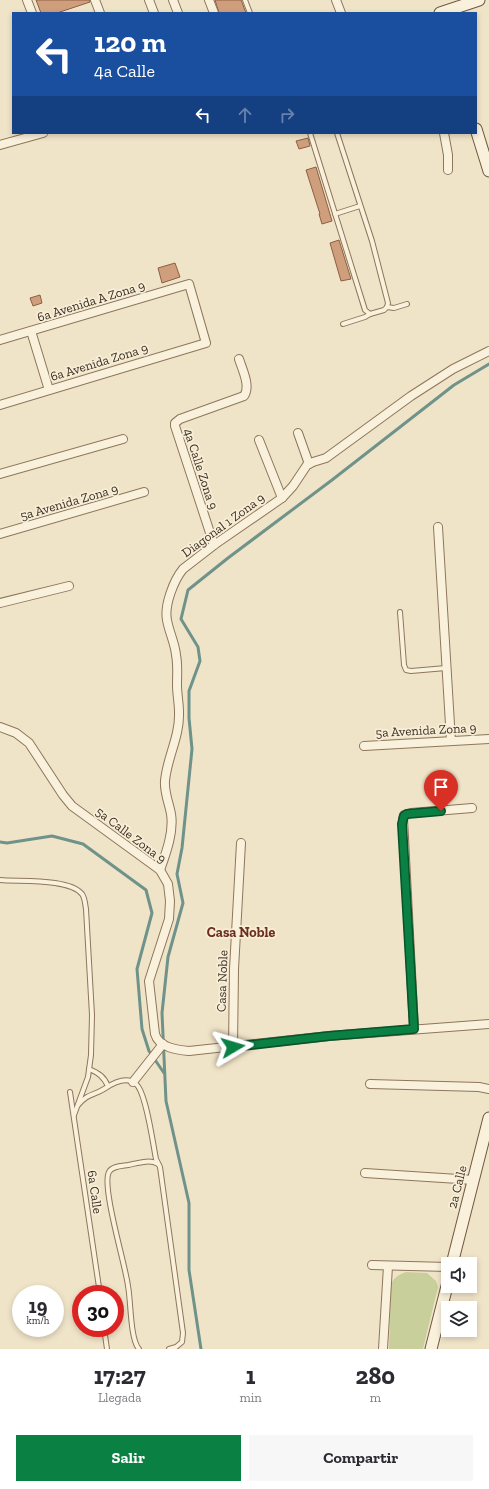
<!DOCTYPE html>
<html lang="es">
<head>
<meta charset="utf-8">
<style>
	:root { --surface:#fff; --page:#f7f7f7; --text:#2b2b33; --muted:#7c7c81; --accent:#0b8043 }
	body { margin:0; font-family:"Zilla Slab",serif; background:var(--page); color:var(--text); height:100vh; display:flex; flex-direction:column; font-size:15px; white-space:nowrap }
	* { box-sizing:border-box; margin:0 }
	p { font-size:13px; color:var(--muted) }
	.icon { flex:none; width:22px; height:22px; fill:none; stroke:currentColor; stroke-width:2; stroke-linecap:round; stroke-linejoin:round }
	.map { position:relative; height:1349px; overflow:hidden }
	.details { display:flex; flex-direction:column; background:var(--surface); flex:1 }
	.details>* { flex:none }
	.hud { position:absolute; left:12px; top:12px; width:465px; height:122px; border-radius:0px; box-shadow:0 2px 6px #0003; background:#1a4fa0; color:#fff; overflow:hidden }
	.buttons { position:absolute; left:441px; top:1257px; display:grid; gap:8px }
	.buttons a { display:grid; place-items:center; width:36px; height:36px; border-radius:0px; background:var(--surface); box-shadow:0 2px 6px #0003; font-size:20px }
	.speed { position:absolute; left:12px; top:1285px; display:flex; gap:8px; font-size:20px; font-weight:700; text-align:center }
	.speed>* { display:grid; place-content:center; width:52px; height:52px; border-radius:50%; background:var(--surface); box-shadow:0 2px 6px #0003; line-height:1 }
	.speed small { font-size:10px; font-weight:400 }
	.speed .limit { border:6px solid #d22; background:#fff; color:#111 }
	.pin { position:absolute; display:grid; place-items:center; width:34px; height:34px; color:#fff; margin:-41px -17px; border-radius:50% 50% 50% 0; rotate:-45deg; box-shadow:0 0 4px #0007 }
	.pin .icon { rotate:45deg }
	.me { position:absolute; width:44px; margin:-22px; rotate:83deg; stroke-linejoin:round; filter:drop-shadow(0 0 3px #0008) }
	.turn { display:flex; align-items:center; gap:14px; height:84px; padding:0 16px; font-size:18px }
	.turn .icon { width:52px; height:52px; stroke-width:2.5 }
	.turn b { display:block; font-size:28px; line-height:34px }
	.lanes { display:flex; align-items:center; height:38px; padding:0 16px; background:#0003; justify-content:center; gap:20px; direction:ltr }
	.lanes .off { opacity:.35 }
	.eta { display:flex; justify-content:space-evenly; align-items:center; height:68px; text-align:center }
	.eta b { font-size:24px; font-weight:700; line-height:28px }
	.action { display:flex; gap:8px; margin-top:auto; padding:8px 16px }
	.action a { flex:1; height:46px; border-radius:0px; background:var(--accent); color:#fff; font-size:16px; font-weight:700; line-height:46px; text-align:center }
	.action a+a { background:var(--page); color:var(--text) }
	.map>svg:first-child { display:block }
	.green { fill:#c9cf9b }
	.lines { fill:none; stroke-linecap:round; stroke-linejoin:round }
	.stream { stroke:#6f938a; stroke-width:3 }
	.building { fill:#cf9f7d; stroke:#8d5f41 }
	.lane-casing { stroke:#8d765c; stroke-width:6 }
	.street-casing { stroke:#8d765c; stroke-width:10 }
	.secondary-casing { stroke:#6f573f; stroke-width:13 }
	.lane { stroke:#faf1dc; stroke-width:4 }
	.street { stroke:#faf1dc; stroke-width:8 }
	.secondary { stroke:#faf1dc; stroke-width:11 }
	.route-casing { stroke:#07532c; stroke-width:10 }
	.route { stroke:#0b8043; stroke-width:7 }
	.labels { text-anchor:middle; dominant-baseline:central; stroke-width:3.5; stroke-linejoin:round; paint-order:stroke }
	.street-label { font-size:13px; fill:#3d2e20; stroke:#f7eed8 }
	.neighbourhood-label { font-size:14px; font-weight:bold; fill:#6b2e1e; stroke:#f7eed8 }
</style>
</head>
<body>
<div class="map">
<svg width="489" height="1349" viewBox="0 0 489 1349">
	<rect width="100%" height="100%" fill="#f0e4c8"/>
	<path class="green" d="M406,1272L427,1273L436,1281L438,1287L423,1349H389L391,1284C395,1277 398,1275 406,1272Z"/>
	<g class="lines">
		<g class="stream">
			<path d="M0,842L7,843L52,836L83,844L146,890L152,913L137,969L142,1029L149,1051L164,1073"/>
			<path d="M201,1349L189,1270V1203L166,1101L162,1013L168,957L183,903L177,874L182,848L192,749L189,718V691L200,661L198,647L181,619L188,590L228,558L332,480L454,385L489,364"/>
		</g>
	</g>
	<g class="building">
		<path d="M36,0H90V2L57,13H41Z"/>
		<path d="M215,0H241L246,13H219Z"/>
		<path d="M308,138L310,146L299,149L296,141Z"/>
		<path d="M316,167L332,221L322,224L319,214H320L306,170Z"/>
		<path d="M339,240L351,279L341,281L330,243Z"/>
		<path d="M175,263L180,277L162,283L158,268Z"/>
		<path d="M40,295L42,303L33,306L30,298Z"/>
	</g>
	<g class="lines">
		<defs>
			<g id="lane">
				<path d="M245,0L250,13"/>
				<path d="M310,133L365,310L370,314"/>
				<path d="M337,133L372,241L388,303L387,307L384,310L370,314L365,317L343,324"/>
				<path d="M335,214L360,206"/>
				<path d="M387,307L394,308L407,304"/>
				<path d="M400,612L404,665L406,670L411,671L446,668"/>
				<path d="M0,880C19,882 69,878 82,894C85,898 85,904 86,909L92,1015L91,1055L88,1077L74,1115"/>
				<path d="M89,1069C99,1073 104,1077 108,1086"/>
				<path d="M70,1092L100,1294"/>
				<path d="M78,1105C88,1093 93,1096 104,1089C113,1083 127,1076 136,1084C146,1092 153,1144 156,1159L160,1167L183,1333L182,1342L176,1347L169,1349"/>
				<path d="M104,1328L107,1349"/>
				<path d="M139,1349C130,1339 131,1301 128,1286C126,1267 101,1186 109,1172C112,1166 122,1166 128,1165C138,1163 150,1159 158,1164"/>
			</g>
			<g id="street">
				<path d="M27,0L32,13"/>
				<path d="M95,0L100,13"/>
				<path d="M149,0L154,13"/>
				<path d="M173,0L178,13"/>
				<path d="M209,0L214,13"/>
				<path d="M336,0L341,13"/>
				<path d="M444,133L448,155V170"/>
				<path d="M0,145L43,133"/>
				<path d="M31,331L49,390"/>
				<path d="M0,340L189,284L206,343L0,405"/>
				<path d="M298,433L309,464"/>
				<path d="M259,440L282,498"/>
				<path d="M0,474L123,439"/>
				<path d="M438,527L451,741"/>
				<path d="M0,534L144,492"/>
				<path d="M214,545L175,426V423L180,419L244,396C251,386 242,369 239,359"/>
				<path d="M0,603L69,586"/>
				<path d="M0,727L16,733L29,743L63,795L72,806L160,870L168,884L170,901L169,919L149,981L155,1034C159,1048 178,1050 189,1051L329,1036L489,1024"/>
				<path d="M364,746L489,739"/>
				<path d="M160,870C166,853 174,832 171,814C169,803 164,792 165,781C167,757 180,737 179,712C179,703 177,694 177,685C177,675 178,665 176,655C175,643 169,632 167,620C164,605 174,580 183,569L214,545L282,498L293,486L307,465L313,462L326,458L411,396L453,369L489,351"/>
				<path d="M414,1029L403,819L404,815L411,813L472,808"/>
				<path d="M233,1047L234,969L241,843"/>
				<path d="M133,1082L163,1044"/>
				<path d="M370,1084L479,1087L489,1089"/>
				<path d="M365,1173L474,1180"/>
				<path d="M372,1265L448,1267"/>
				<path d="M383,1349L388,1266"/>
			</g>
			<g id="secondary">
				<path d="M440,13L479,0"/>
				<path d="M476,129L489,171"/>
				<path d="M452,1264L489,1118"/>
				<path d="M431,1349L448,1282"/>
			</g>
		</defs>
		<use href="#lane" class="lane-casing"/>
		<use href="#street" class="street-casing"/>
		<use href="#secondary" class="secondary-casing"/>
		<use href="#lane" class="lane"/>
		<use href="#street" class="street"/>
		<use href="#secondary" class="secondary"/>
	</g>
	<g class="lines">
		<defs>
			<path id="route" d="M233,1047L329,1036L414,1029L402,824L404,816L407,814L441,811"/>
		</defs>
		<use href="#route" class="route-casing"/>
		<use href="#route" class="route"/>
	</g>
	<g class="labels">
		<g class="street-label">
			<text transform="translate(91 301) rotate(-17)">6a Avenida A Zona 9</text>
			<text transform="translate(99 362) rotate(-17)">6a Avenida Zona 9</text>
			<text transform="translate(201 469) rotate(72)">4a Calle Zona 9</text>
			<text transform="translate(69 502) rotate(-16)">5a Avenida Zona 9</text>
			<text transform="translate(223 525) rotate(-36)">Diagonal 1 Zona 9</text>
			<text transform="translate(426 730) rotate(-3)">5a Avenida Zona 9</text>
			<text transform="translate(131 835) rotate(37)">5a Calle Zona 9</text>
			<text transform="translate(222 981) rotate(-88)">Casa Noble</text>
			<text transform="translate(457 1187) rotate(-76)">2a Calle</text>
			<text transform="translate(95 1192) rotate(82)">6a Calle</text>
		</g>
		<g class="neighbourhood-label">
			<text x="241" y="932">Casa Noble</text>
		</g>
	</g>
</svg>
<div class="buttons">
<a><svg class="icon" aria-label="sound" viewBox="0 0 24 24"><path d="M4 9h4l5-4v14l-5-4H4zM17 9q2 3 0 6"/></svg></a>
<a><svg class="icon" aria-label="layers" viewBox="0 0 24 24"><path d="M12 4l9 5-9 5-9-5zM3 14l9 5 9-5"/></svg></a>
</div>
<div class="speed"><div>19<small>km/h</small></div><div class="limit">30</div></div>
<div class="pin" style="left:441px;top:811px;background:#d93025"><svg class="icon" aria-label="arrive" viewBox="0 0 24 24"><path d="M6 21V4h12l-3 4 3 4H6"/></svg></div>
<svg class="me" style="left:233px;top:1047px" viewBox="-20 -20 40 40"><path d="M0-17L14 15 0 8-14 15z" fill="#0b8043" stroke="#fff" stroke-width="4"/></svg>
<div class="hud">
<div class="turn"><svg class="icon" aria-label="left" viewBox="0 0 24 24"><path d="M17 20v-9H6M10 6l-5 5 5 5"/></svg><div><b>120 m</b>4a Calle</div></div>
<div class="lanes"><svg class="icon" aria-label="left" viewBox="0 0 24 24"><path d="M17 20v-9H6M10 6l-5 5 5 5"/></svg><svg class="icon off" aria-label="ahead" viewBox="0 0 24 24"><path d="M12 20V5M6 11l6-6 6 6"/></svg><svg class="icon off" aria-label="right" viewBox="0 0 24 24"><path d="M7 20v-9h11M14 6l5 5-5 5"/></svg></div>
</div>
</div>
<section class="details">
<div class="eta">
<div><b>17:27</b><p>Llegada</p></div>
<div><b>1</b><p>min</p></div>
<div><b>280</b><p>m</p></div>
</div>
<div class="action"><a>Salir</a><a>Compartir</a></div>
</section>
</body>
</html>
